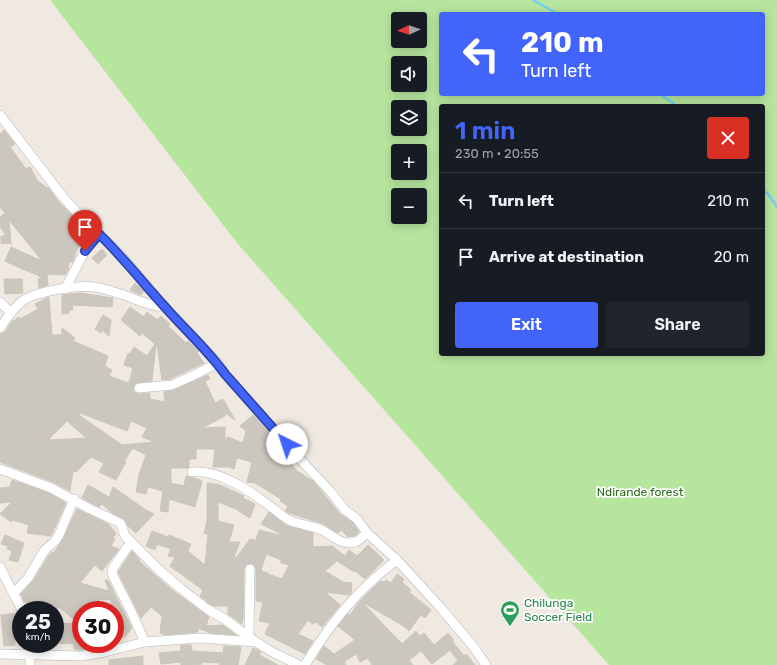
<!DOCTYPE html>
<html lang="en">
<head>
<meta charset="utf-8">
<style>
	:root { --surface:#171b24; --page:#20242c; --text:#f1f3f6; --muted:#9ea1a6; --line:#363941; --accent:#4264fb }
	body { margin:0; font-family:Rubik,sans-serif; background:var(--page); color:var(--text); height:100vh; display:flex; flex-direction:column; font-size:15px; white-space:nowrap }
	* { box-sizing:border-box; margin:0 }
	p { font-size:13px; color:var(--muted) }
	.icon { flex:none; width:22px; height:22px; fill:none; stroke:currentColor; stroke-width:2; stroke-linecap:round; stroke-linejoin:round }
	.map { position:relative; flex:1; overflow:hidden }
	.drawer { position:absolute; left:439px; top:104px; width:326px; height:252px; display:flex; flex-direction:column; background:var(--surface); border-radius:4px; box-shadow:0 2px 10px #0003 }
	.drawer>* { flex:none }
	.guide { position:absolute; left:439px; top:12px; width:326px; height:84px; border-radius:4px; box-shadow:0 2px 10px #0003; background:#4264fb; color:#fff; overflow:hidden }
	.needle { width:26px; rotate:267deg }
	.controls { position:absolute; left:391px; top:12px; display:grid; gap:8px }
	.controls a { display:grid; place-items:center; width:36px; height:36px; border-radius:4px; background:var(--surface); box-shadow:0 2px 10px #0003; font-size:20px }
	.speed { position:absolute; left:12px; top:601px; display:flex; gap:8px; font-size:20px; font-weight:700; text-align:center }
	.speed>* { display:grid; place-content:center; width:52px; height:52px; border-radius:50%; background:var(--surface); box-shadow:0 2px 10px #0003; line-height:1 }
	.speed small { font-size:10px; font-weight:400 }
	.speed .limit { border:6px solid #d22; background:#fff; color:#111 }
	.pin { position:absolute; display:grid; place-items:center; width:34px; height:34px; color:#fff; margin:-41px -17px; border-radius:50% 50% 50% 0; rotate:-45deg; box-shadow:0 0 4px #0007 }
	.pin .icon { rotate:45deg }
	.me { position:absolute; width:44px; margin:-22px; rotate:319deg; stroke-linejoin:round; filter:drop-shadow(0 0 3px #0008) }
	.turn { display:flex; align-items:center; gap:14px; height:84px; padding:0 16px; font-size:18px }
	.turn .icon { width:52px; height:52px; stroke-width:2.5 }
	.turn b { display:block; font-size:28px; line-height:34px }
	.round { display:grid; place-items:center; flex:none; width:42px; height:42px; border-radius:4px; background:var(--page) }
	.overview { display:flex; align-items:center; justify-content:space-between; height:68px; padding:0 16px }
	h1 { font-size:24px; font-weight:600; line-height:30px; color:var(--accent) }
	.cta { display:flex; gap:8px; margin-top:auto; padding:8px 16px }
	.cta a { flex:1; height:46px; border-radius:4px; background:var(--accent); color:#fff; font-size:16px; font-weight:600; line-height:46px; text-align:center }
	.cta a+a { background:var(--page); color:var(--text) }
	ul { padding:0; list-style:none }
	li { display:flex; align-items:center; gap:12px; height:56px; padding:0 16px; border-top:1px solid var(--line) }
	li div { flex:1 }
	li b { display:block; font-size:15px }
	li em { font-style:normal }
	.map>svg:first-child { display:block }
	.green { fill:#b6e59e; fill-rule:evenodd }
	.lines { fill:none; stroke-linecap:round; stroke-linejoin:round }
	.stream { stroke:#75cff0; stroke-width:2.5 }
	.building { fill:#cbc7bf; stroke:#cbc5ba; fill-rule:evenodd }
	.minor-casing { stroke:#b4b7c1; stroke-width:10 }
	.minor { stroke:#fff; stroke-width:9 }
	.route-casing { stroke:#2b41a3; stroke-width:10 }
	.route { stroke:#4264fb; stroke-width:7 }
	.labels { text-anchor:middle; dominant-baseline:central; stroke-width:3.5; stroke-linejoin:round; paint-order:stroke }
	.park-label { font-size:12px; fill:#2c6e1b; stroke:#fff }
	.leisure-label { font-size:12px; fill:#27864d; stroke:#fff; text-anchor:start }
</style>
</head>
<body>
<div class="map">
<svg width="777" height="665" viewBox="0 0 777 665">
	<rect width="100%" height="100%" fill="#efe9e1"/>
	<path class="green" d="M50,0H777V665H609L237,243ZM441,14H763V94H441ZM398,19H420V41H398ZM398,63H420V85H398ZM441,106H763V354H441ZM398,107H420V129H398ZM398,151H420V173H398ZM398,195H420V217H398Z"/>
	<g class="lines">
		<g class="stream">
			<path d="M533,0L558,14"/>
			<path d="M660,94L677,106"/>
			<path d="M763,190L769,195L777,207"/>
		</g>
	</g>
	<g class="building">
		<path d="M4,130L15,144L10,147L26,169L30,167L37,180L47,188L48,187L58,201L82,226L78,229L87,235L77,249L73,262H69L68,271L65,275L47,274L48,285L39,288L38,279H43L38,276V275L22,269L5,261L11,247L42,261L9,220L11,245L10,243L1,244V236H6L0,226V217L5,213L0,207V134Z"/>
		<path d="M102,249L107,255L98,264L92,258Z"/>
		<path d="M4,279H22L23,293L5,294Z"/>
		<path d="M135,283L144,291L141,295L130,290Z"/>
		<path d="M80,293L113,298L112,307L72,305L73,310H69V313L62,314V295Z"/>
		<path d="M49,297L52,335H62V328L75,338L73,341L108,356L105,366L112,370L109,376L129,383L133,368L124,365L128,353L130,354L134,347L147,356L155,344L142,333L140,336L121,320L130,307L144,317L147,312L157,320L161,316L170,324L168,326L186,343L188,341L199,351L197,353L204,363L170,379L162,380L157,345H156L152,381L136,383L133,388L134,392L139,394L150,393V399L165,402L164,392L174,390L208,375L210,379L205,381L215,403L223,399L235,420L225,413V416L202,428L225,427V440L228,437L243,443L246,431L240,426L253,415L273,437L267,445L282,460L285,457L297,471L313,481L340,514L353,523L359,532L354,536L348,537L341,530L338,533L324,524L289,513L285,511L288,506L280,501L281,499L255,483L247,482L252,462L237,458L234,469L229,467H213L215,449H196V459H189V467L188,468H171V483L184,486L186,476L201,480L202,482L195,507L169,499L168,512L160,511L163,491L148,487L146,494L136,492L139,475L146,455L133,448L124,461L126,462L116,480L99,472L104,463L91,457L76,472L73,471L70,491L53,482L0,462V334L5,332L13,320L14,321L18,317L20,319L38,309L35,304ZM80,413L127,431L131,421L147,428L142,437L155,442L122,445L79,415ZM67,421L86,438L48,440Z"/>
		<path d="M103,315L111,320L109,336L102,330L101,333L95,329Z"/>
		<path d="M12,480L49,493L66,503L51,536L27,533L29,525L13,520L11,522L0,514L12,502L0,503V488L10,487Z"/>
		<path d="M207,483L220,485L244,496L243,498L255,504L250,518L238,511V510L218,502V521L234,525L229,542H240L234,557L236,558L250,539L256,540L259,530L280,535L281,534L261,524L269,512L287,526L313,533V547L332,546L345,556L349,550L357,556L368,545L384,560L365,579L354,570V572L337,561L325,571L343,582L352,583L351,593L349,595L325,592L340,605L322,627L316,622L313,624L308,620L298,634L313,641L305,654L265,634L270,623L259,621L263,602L256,601V569L253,564H247L244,569L243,620H242V624L228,614V606H214L210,604L200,596L203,590L170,566L175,557L168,556L171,549L157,544L155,550L146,546L152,531L168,537L169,535L191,544L188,551L205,565L208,534H204L207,520ZM266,554L281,560V563L289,565L282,579L268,574V573L261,571Z"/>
		<path d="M88,485L109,497L113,487L146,510L154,514L136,533L128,526L124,519L112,513L102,504L99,507L82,498Z"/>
		<path d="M77,509L108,524L116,533L113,538L115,539L111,546L119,549L102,571L95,565L80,583L109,591L105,580H108L132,628L125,637L115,638V629L117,628L115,610H112L111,600L100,599L95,610H81V644H85V649L81,650L74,649V644L55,643V624L78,623L59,607L56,610H48L44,606L41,610H28L27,606L28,605L24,601L21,594L33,581L49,555L52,552L54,553L64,537Z"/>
		<path d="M5,535L24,543L18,562L9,560L12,551L7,549L8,546L1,544Z"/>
		<path d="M132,551L140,560L139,561L176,593L209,617L206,626L223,625L236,635L211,633L198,628V632L165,635L160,633L162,616L151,607L141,618L118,572Z"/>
		<path d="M397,574L404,579L402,582L411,590L409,592L431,610L425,618L421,615L409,631L402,625L362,602L402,644L416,631L420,636L424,633L434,645L448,633L454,640L452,641L464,656L466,654L475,665H453L458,661L450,650L432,664L421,651L409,660L413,665H372L368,658L360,662L356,654L344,662L346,665H327L316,659L324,646L334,654L355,640L338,626L349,613L348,618L359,602L373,588L381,581L384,582L386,580L391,583Z"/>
		<path d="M17,613L21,616V633L15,634V645L4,646L1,615Z"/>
		<path d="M181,645H191L192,651L223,653L224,646L241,647L238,665H219L220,663L202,662V664L190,665H181V662L161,664L159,653L181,651Z"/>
		<path d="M253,648L261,652L259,655L278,665H245Z"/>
		<path d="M143,656V665H109V660Z"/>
	</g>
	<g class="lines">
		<defs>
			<g id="minor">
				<path d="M0,115L63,197L80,216L120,254L165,307L218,363L225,374L297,456L330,491L345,510L357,519L367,533L397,560L440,607L473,646L486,665"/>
				<path d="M65,289L85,251L99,234"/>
				<path d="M0,302L10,312"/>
				<path d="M0,328C6,319 12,310 21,302C35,291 77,285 95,287C103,288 113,292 121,294C136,299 148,306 165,307"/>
				<path d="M139,388L172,385L190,377L218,363"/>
				<path d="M0,469L51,488L90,509L116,521L121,524L125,536L158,569L180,588L207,609L223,618L256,642L274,653L299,665"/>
				<path d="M192,472C219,470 247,489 267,504C275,509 281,516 289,520C299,525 311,525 322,530C331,534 343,547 355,542C359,541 363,536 367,533"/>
				<path d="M131,542L113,568L112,571L113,576L130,609L145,642"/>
				<path d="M0,567L22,610"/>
				<path d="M13,594L28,578L44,551L55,541L59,535L74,499"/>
				<path d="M249,636L250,569"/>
				<path d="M29,644L30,665"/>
				<path d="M0,654L81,656L105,652L145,642L200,638L256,642"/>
				<path d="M305,665C332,621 356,591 397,560"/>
			</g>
		</defs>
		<use href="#minor" class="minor-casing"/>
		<use href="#minor" class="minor"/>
	</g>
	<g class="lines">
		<defs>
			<path id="route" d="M85,251L99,234C123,257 143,283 165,307C185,330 208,350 225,374L287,444"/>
		</defs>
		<use href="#route" class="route-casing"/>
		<use href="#route" class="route"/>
	</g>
	<defs>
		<symbol id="stadium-pin" viewBox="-11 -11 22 30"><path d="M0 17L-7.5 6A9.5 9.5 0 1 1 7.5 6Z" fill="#2e9e5b" stroke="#fff"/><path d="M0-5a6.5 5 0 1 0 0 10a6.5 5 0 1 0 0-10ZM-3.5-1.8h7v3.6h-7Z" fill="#fff"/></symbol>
	</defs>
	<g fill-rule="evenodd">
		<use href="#stadium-pin" x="499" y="599" width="22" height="30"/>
	</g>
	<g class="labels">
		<g class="park-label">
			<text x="640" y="492">Ndirande forest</text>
		</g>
		<g class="leisure-label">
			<text x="524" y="603">Chilunga<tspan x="524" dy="14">Soccer Field</tspan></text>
		</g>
	</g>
</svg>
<div class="controls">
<a><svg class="needle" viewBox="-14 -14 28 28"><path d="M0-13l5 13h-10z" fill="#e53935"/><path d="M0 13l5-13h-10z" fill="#9ea1a6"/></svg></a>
<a><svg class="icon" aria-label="sound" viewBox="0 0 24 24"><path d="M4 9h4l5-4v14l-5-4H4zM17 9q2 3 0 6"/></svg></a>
<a><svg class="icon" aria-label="layers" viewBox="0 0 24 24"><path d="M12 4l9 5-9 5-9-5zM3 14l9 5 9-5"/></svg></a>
<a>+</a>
<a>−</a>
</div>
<div class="speed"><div>25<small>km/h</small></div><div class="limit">30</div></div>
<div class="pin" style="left:85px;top:251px;background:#d93025"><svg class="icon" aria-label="arrive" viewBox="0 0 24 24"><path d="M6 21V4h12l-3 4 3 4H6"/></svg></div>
<svg class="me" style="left:287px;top:444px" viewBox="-20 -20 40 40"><circle r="19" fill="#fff"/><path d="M0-13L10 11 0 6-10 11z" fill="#4264fb"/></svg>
<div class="guide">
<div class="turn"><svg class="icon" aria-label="left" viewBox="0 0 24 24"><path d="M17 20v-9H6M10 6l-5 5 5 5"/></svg><div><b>210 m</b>Turn left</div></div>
</div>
<section class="drawer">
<div class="overview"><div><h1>1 min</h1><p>230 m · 20:55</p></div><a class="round" style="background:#d93025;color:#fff"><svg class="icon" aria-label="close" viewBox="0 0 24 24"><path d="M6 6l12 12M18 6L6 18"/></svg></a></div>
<ul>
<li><svg class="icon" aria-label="left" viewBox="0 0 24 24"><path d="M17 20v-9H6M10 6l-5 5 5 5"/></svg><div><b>Turn left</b></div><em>210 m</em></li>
<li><svg class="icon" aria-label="arrive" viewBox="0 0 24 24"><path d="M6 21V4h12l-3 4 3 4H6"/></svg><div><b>Arrive at destination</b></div><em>20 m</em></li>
</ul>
<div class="cta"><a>Exit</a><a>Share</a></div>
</section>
</div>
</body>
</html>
